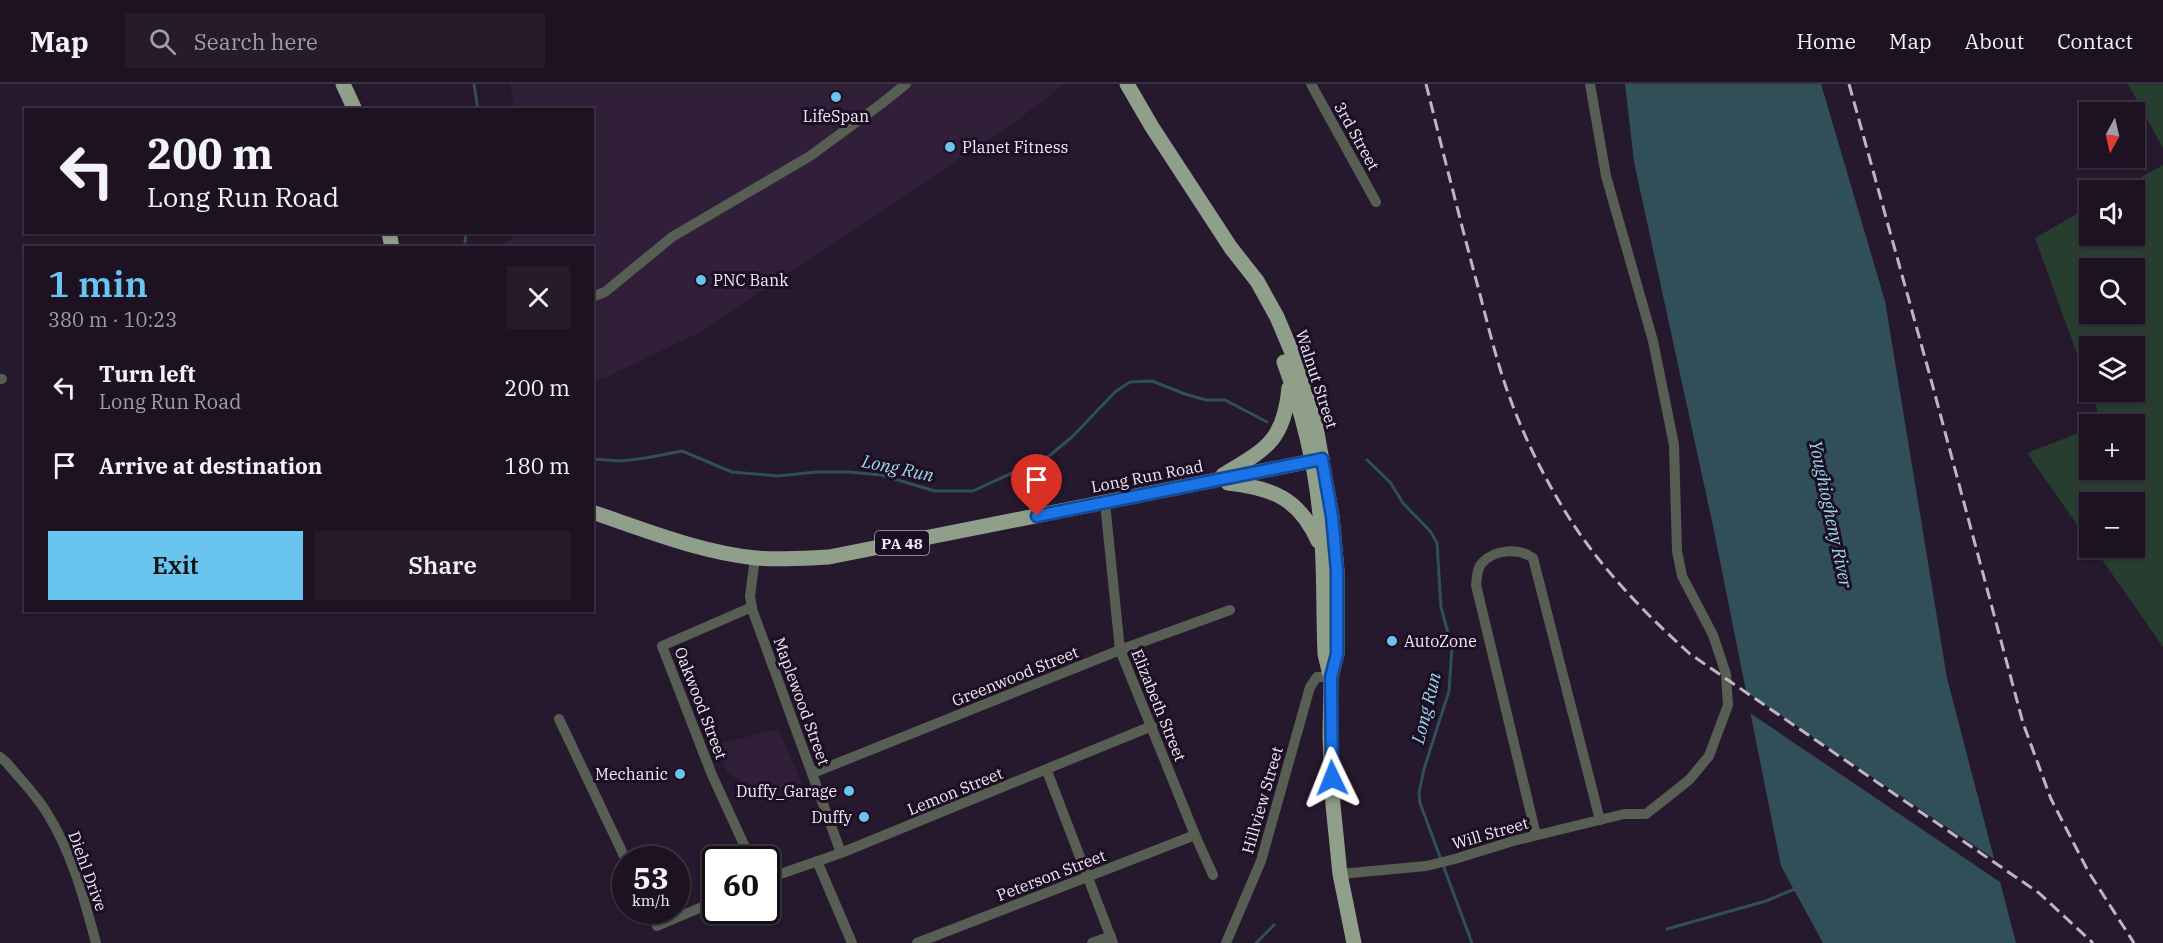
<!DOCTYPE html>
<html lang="en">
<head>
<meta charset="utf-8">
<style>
	:root { --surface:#1c1222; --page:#251b2a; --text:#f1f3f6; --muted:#a09ea5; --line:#3a3240; --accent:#69c4f0 }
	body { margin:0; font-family:"IBM Plex Serif",serif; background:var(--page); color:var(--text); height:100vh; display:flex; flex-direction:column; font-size:22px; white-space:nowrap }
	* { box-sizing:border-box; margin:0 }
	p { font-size:20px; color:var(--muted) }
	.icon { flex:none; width:33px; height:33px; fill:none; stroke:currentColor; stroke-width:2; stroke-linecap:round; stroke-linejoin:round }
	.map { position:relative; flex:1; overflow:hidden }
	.drawer { position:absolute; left:24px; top:162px; width:570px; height:366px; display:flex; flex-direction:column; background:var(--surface); border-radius:0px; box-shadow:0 2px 4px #0004,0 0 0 2px var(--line) }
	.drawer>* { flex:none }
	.hud { position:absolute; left:24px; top:24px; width:570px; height:126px; border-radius:0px; box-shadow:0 2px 4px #0004,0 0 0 2px var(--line); background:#1c1222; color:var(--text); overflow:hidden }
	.needle { width:39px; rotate:188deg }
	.tools { position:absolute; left:2079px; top:18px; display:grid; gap:12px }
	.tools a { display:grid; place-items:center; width:66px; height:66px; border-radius:0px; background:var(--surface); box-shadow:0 2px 4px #0004,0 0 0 2px var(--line); font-size:30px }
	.speed { position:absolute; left:612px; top:762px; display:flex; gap:12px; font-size:30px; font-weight:700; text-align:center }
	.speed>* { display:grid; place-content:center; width:78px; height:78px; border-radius:50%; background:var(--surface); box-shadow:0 2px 4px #0004,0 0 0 2px var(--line); line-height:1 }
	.speed small { font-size:15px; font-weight:400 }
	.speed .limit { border:3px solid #111; border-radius:9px; background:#fff; color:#111 }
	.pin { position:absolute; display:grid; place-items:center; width:51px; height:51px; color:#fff; margin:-62px -26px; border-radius:50% 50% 50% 0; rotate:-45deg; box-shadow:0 0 6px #0007 }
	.pin .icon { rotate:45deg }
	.me { position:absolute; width:66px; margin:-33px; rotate:358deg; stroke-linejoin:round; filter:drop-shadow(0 0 4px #0008) }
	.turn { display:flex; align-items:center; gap:21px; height:126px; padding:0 24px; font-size:27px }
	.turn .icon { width:78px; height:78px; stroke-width:2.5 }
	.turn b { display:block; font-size:42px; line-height:51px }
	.round { display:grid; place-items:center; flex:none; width:63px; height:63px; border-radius:0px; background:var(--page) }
	.headline { display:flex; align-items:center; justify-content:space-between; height:102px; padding:0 24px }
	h1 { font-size:36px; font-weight:600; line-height:45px; color:var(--accent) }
	.button { display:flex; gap:12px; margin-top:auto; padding:12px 24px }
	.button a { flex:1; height:69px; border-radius:0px; background:var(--accent); color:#111; font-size:24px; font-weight:600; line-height:69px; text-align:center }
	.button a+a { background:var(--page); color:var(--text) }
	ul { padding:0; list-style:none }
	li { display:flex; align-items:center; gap:18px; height:78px; padding:0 24px }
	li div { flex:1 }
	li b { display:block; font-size:22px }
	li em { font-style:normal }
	header { display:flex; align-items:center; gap:36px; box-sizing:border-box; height:84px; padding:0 30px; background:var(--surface); border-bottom:2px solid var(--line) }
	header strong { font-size:28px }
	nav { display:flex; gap:33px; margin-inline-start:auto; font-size:21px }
	.search { width:420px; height:54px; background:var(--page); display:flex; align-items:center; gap:15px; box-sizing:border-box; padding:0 21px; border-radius:0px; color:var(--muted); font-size:22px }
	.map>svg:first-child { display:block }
	.built { fill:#311f3a }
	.green { fill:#263d2f; fill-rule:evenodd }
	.water { fill:#304f59 }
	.pier { fill:#26182d }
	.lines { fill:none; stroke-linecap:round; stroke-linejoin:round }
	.stream { stroke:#304f59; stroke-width:3 }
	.street { stroke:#575e54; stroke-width:10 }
	.primary { stroke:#909f89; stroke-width:15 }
	.rail { stroke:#beb4c4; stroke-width:3; stroke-dasharray:12 6; stroke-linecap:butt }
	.route-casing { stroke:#114b97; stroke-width:15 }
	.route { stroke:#1a73e8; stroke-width:10 }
	.poi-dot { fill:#69c4f0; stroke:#1c0f23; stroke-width:2 }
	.labels { text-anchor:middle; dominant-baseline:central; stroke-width:6; stroke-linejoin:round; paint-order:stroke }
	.shield { fill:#1c0f23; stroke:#b2a8b7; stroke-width:1.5 }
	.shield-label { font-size:15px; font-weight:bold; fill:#f2e9f7 }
	.poi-label { font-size:16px; fill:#f2e9f7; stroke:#1c0f23; text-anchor:start }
	.street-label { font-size:16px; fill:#f2e9f7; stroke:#1c0f23 }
	.water-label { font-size:18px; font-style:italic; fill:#9ad9ef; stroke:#1c0f23 }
</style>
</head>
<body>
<header>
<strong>Map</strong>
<div class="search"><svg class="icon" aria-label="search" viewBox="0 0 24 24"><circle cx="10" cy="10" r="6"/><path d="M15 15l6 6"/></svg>Search here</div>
<nav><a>Home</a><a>Map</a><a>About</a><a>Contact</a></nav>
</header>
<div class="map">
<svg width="2163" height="859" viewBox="0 0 2163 859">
	<rect width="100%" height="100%" fill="#26182d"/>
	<g class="built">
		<path d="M510,0H1065L1012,40L700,248L611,291L593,297L592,164H498L519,149L592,148V26L514,25Z"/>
		<path d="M778,645L802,699L795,702L799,715L790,717L784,706L767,707L761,703L750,702L727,688L715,661Z"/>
	</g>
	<g class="green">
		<path d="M2128,0H2163V64Z"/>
		<path d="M2163,81V563L2094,464H2134V418H2090L2089,458L2027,369L2089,345L2090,386H2134V340H2102L2091,308H2134V262H2090L2089,303L2035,154L2089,123L2090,152H2134V106H2118ZM2090,184H2134V230H2090Z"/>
	</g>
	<path class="water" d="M1625,0H1821L1885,217L1947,594L2016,859H1823L1781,782L1713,442L1634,78Z"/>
	<path class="pier" d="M1742,605L1997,777L2003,800L1747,627Z"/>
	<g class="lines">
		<g class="stream">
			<path d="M474,0L478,26"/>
			<path d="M465,158L466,148"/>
			<path d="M592,375L621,377L646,374L682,367L732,388L778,392L816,388H849L881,391L935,407H973L1049,372L1072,353L1115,308L1130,298L1152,297L1185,310L1206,316H1225L1267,338"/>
			<path d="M1367,376L1390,398L1403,419L1430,447L1437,459L1441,523L1452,564L1449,607L1424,685L1419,709L1420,719L1472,859"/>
			<path d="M1667,845L1766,817L1797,804"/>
			<path d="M1256,859L1274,841"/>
		</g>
		<g class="street">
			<path d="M1311,0L1376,118"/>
			<path d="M592,213L605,208L672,153L810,72L881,20L906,0"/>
			<path d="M0,295H2"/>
			<path d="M1105,419L1120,566L1195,751L1213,791"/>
			<path d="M755,474L750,512L752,525L841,769"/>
			<path d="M559,635L626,776"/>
			<path d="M0,673L7,679C20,695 36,711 47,729C72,769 84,814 96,859"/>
			<path d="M1047,687L1113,859"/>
			<path d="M813,689L1120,566L1230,526"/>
			<path d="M1536,751L1476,501C1477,493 1477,483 1483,478C1496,465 1519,464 1533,474L1600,736"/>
			<path d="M751,776L712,691L662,562L752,523"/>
			<path d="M817,777L852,859"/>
			<path d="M1340,790L1426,782L1455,775L1513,757L1624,730H1646L1689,696L1709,672L1728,621L1726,590L1713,551L1682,492L1677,467L1674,361L1653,257L1606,92L1590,0"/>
			<path d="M766,795L841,769L1152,642"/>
			<path d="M650,826L657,842L716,817"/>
			<path d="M917,859L1195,751"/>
			<path d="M1092,859L1111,852"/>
			<path d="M1226,859L1261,777L1310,603L1317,593H1331"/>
		</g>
		<g class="primary">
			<path d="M343,0L355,26"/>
			<path d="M1127,0L1152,43L1231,164L1257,197L1277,233L1293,271L1316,343L1332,432L1337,487V570L1331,593L1330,653L1333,721L1340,790L1354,859"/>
			<path d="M389,148L392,164"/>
			<path d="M1284,278C1302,327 1315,379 1320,431C1325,477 1323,524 1325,570L1330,591"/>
			<path d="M1223,391C1266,365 1284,357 1289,304"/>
			<path d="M1228,399C1272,404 1299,414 1318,457"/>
			<path d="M592,428C645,446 699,468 756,474C780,476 805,474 829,473L1322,375"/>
		</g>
		<g class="rail">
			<path d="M1426,0C1443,68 1460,136 1478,203C1488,241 1497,280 1511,317C1524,352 1541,387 1560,419C1594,477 1641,526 1690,570L2039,809L2093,859"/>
			<path d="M1849,0L1930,292L2023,639L2051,715L2088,787L2134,859"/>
		</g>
	</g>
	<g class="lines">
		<defs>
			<path id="route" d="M1037,432L1322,375L1332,432L1337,487V570L1331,593L1332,694"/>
		</defs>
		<use href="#route" class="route-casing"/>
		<use href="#route" class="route"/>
	</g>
	<g class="poi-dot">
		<circle cx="836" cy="13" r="6"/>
		<circle cx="950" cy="63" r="6"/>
		<circle cx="701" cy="196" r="6"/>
		<circle cx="1392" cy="557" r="6"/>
		<circle cx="680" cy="690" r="6"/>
		<circle cx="849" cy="707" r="6"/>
		<circle cx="864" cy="733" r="6"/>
	</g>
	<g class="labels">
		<rect class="shield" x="875" y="447" width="54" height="24" rx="4.5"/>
		<g class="shield-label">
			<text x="902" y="459">PA 48</text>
		</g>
		<g class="poi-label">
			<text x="836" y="32" text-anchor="middle">LifeSpan</text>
			<text x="962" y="63">Planet Fitness</text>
			<text x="713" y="196">PNC Bank</text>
			<text x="1404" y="557">AutoZone</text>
			<text x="668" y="690" text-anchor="end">Mechanic</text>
			<text x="837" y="707" text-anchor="end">Duffy_Garage</text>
			<text x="852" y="733" text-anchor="end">Duffy</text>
		</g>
		<g class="street-label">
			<text transform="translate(1357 52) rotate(61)">3rd Street</text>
			<text transform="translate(1317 295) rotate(72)">Walnut Street</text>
			<text transform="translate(1147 392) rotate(-11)">Long Run Road</text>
			<text transform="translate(1015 592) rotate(-22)">Greenwood Street</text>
			<text transform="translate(802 617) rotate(70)">Maplewood Street</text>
			<text transform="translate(701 619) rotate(69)">Oakwood Street</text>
			<text transform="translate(1159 621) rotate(68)">Elizabeth Street</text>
			<text transform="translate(955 707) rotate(-22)">Lemon Street</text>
			<text transform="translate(1262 716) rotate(-74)">Hillview Street</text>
			<text transform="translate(1490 749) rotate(-16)">Will Street</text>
			<text transform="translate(88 787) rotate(70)">Diehl Drive</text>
			<text transform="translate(1051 791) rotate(-21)">Peterson Street</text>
		</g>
		<g class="water-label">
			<text transform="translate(898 384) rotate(12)">Long Run</text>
			<text transform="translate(1831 430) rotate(78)">Youghiogheny River</text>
			<text transform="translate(1426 624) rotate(-76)">Long Run</text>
		</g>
	</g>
</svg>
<div class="tools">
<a><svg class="needle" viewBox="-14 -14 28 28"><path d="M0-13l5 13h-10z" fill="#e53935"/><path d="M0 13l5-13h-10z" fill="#a09ea5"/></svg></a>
<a><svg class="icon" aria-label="sound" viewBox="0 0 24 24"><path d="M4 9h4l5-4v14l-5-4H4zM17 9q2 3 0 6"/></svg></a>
<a><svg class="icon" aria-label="search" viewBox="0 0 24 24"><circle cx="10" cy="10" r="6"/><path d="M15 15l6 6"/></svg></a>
<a><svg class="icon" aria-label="layers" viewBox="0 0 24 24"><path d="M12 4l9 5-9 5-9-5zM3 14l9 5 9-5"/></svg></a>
<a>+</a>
<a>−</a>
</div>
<div class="speed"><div>53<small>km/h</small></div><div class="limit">60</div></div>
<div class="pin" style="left:1037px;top:432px;background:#d93025"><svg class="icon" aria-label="arrive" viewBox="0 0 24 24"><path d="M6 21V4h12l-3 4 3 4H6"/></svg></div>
<svg class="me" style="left:1332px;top:694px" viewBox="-20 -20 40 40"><path d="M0-17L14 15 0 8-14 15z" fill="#1a73e8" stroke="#fff" stroke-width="4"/></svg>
<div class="hud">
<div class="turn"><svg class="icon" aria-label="left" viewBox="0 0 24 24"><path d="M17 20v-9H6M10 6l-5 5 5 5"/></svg><div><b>200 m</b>Long Run Road</div></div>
</div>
<section class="drawer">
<div class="headline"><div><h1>1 min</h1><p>380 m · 10:23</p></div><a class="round"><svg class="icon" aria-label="close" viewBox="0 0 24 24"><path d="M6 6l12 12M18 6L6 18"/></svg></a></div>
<ul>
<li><svg class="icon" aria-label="left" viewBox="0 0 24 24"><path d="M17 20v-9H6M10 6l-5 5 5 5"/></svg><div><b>Turn left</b><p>Long Run Road</p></div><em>200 m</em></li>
<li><svg class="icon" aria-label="arrive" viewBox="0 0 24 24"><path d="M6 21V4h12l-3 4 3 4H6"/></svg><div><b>Arrive at destination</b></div><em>180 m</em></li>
</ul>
<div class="button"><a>Exit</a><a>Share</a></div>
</section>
</div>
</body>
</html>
